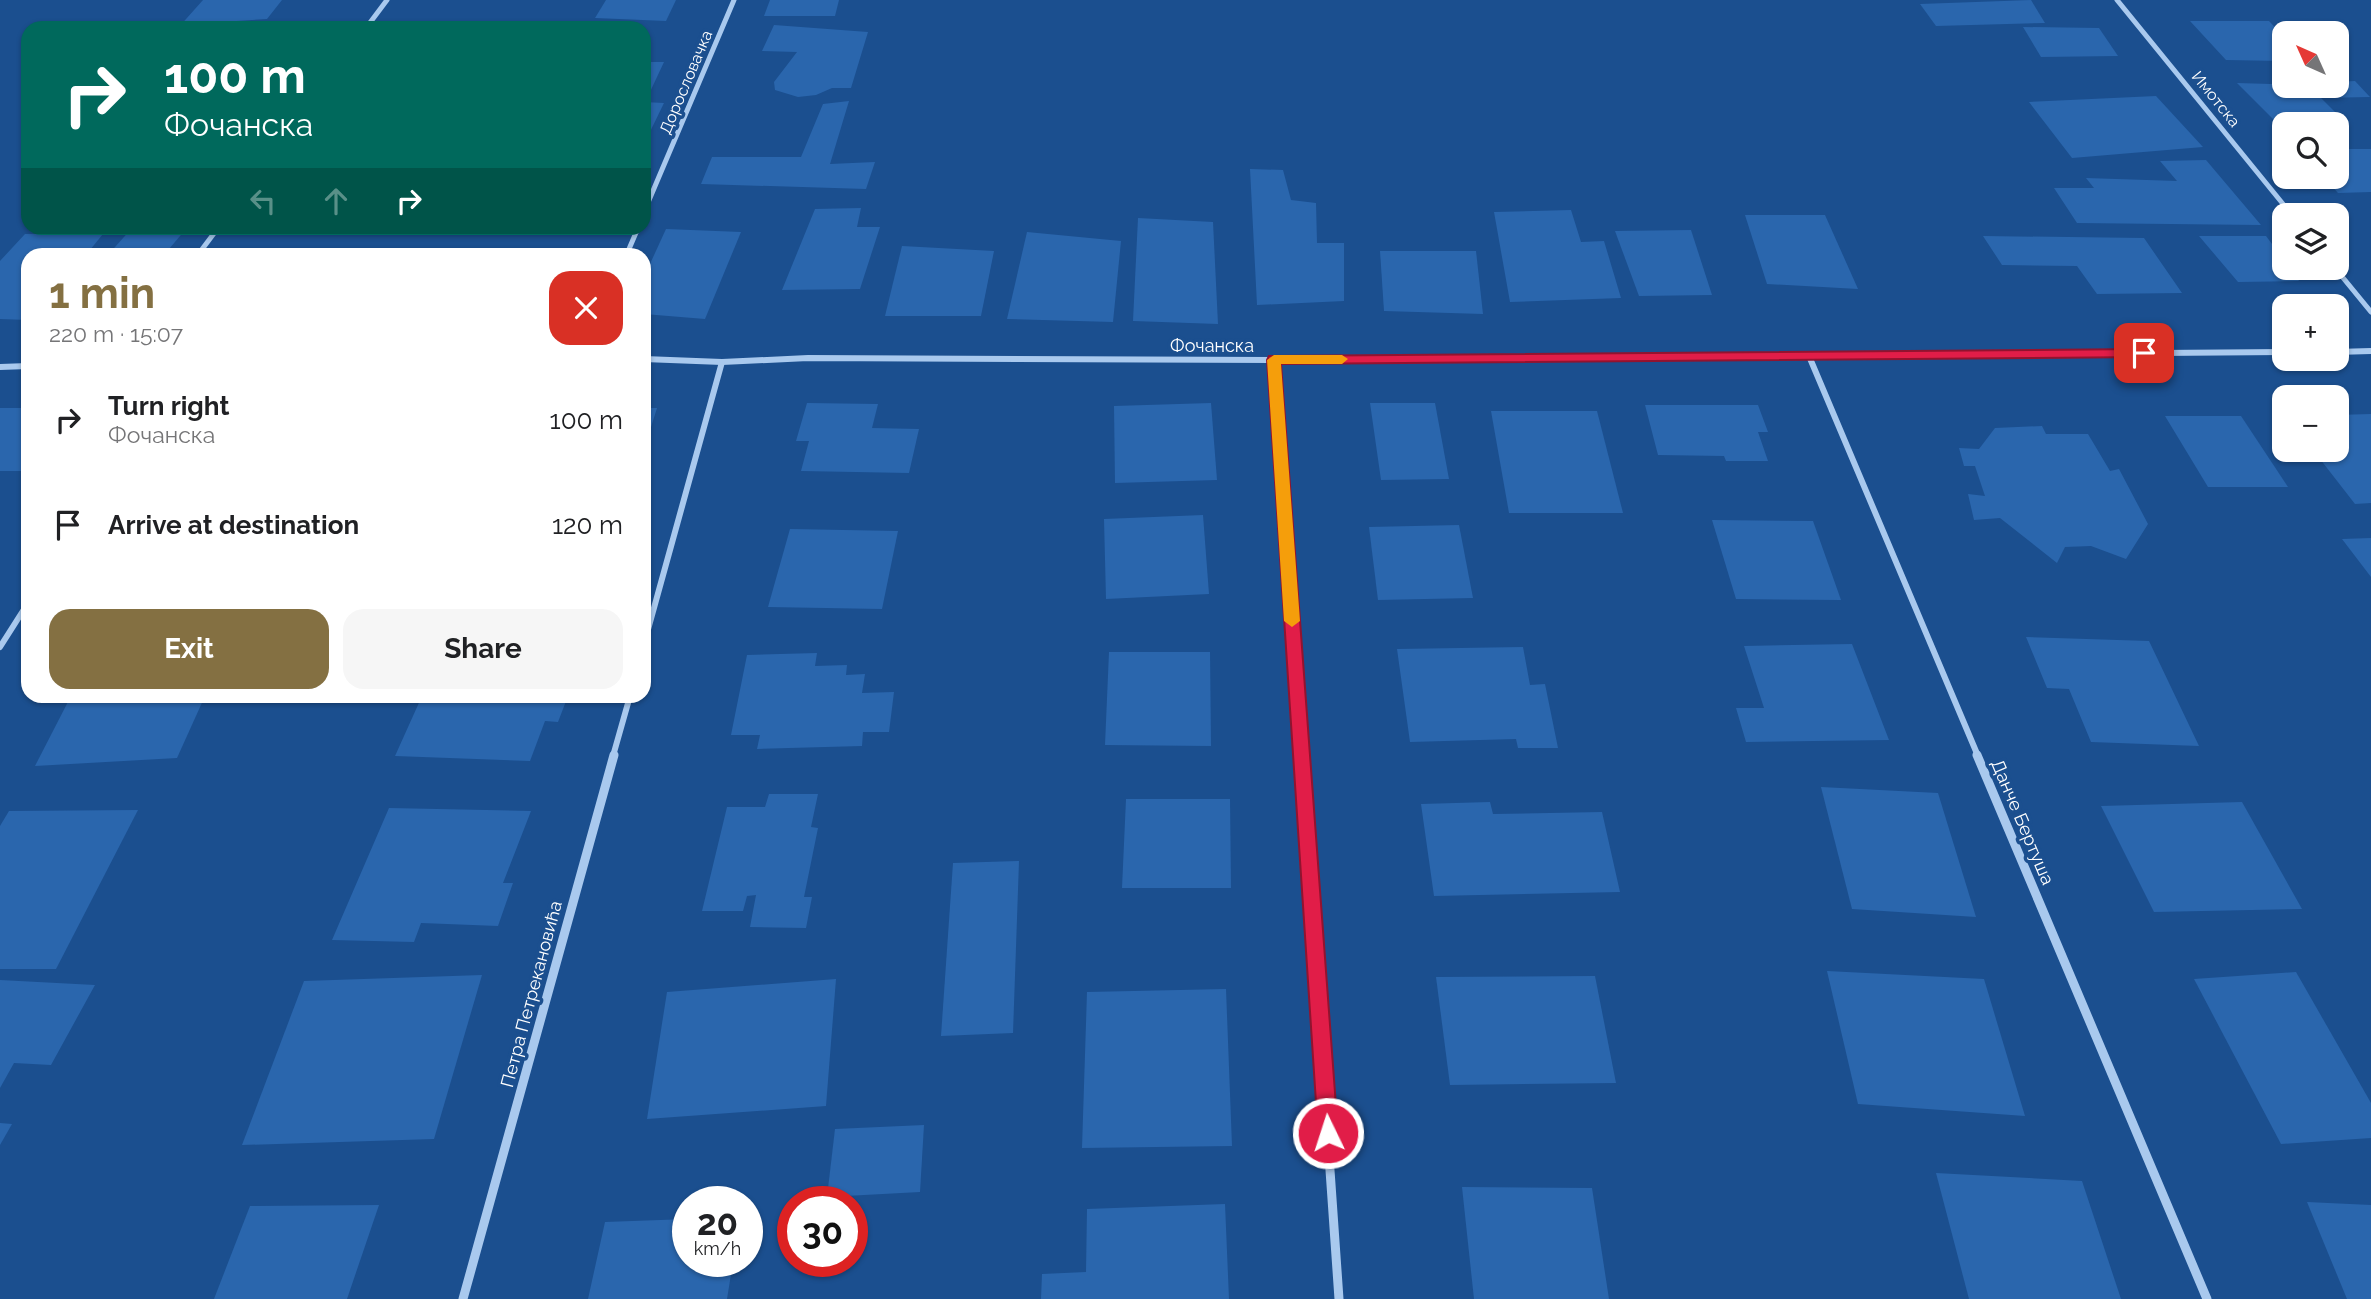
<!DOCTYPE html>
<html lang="en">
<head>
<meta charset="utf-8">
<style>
	:root { --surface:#fff; --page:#f6f6f6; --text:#202124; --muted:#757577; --accent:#847042 }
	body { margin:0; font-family:Raleway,sans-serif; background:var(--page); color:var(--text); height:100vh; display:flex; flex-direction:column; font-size:26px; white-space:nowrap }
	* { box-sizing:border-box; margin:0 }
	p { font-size:23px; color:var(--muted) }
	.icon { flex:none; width:38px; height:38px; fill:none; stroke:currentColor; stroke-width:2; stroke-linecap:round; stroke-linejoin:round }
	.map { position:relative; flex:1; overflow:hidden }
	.side { position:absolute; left:21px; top:248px; width:630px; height:455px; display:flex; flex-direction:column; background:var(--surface); border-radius:21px; box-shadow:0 2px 5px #0004 }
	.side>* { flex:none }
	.hud { position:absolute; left:21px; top:21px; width:630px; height:214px; border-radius:21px; box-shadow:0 2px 5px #0004; background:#00695c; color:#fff; overflow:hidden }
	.needle { width:46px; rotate:315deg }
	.fabs { position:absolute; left:2272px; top:21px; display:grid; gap:14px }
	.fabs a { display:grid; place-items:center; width:77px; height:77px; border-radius:14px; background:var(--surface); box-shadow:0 2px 5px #0004; font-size:35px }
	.speed { position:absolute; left:672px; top:1186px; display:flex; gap:14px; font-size:35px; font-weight:700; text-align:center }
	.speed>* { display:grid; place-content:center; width:91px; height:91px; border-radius:50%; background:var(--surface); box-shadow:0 2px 5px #0004; line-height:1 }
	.speed small { font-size:18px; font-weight:400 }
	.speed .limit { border:10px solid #d22; background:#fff; color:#111 }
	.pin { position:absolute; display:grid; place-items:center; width:60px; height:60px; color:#fff; margin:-30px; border-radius:14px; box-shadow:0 4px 10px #0006 }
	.me { position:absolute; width:77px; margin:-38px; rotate:356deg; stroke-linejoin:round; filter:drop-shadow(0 0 5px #0008) }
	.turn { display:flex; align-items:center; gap:24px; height:147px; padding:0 28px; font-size:32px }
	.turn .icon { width:91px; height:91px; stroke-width:2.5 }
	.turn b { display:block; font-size:49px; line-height:60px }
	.lanes { display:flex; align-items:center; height:66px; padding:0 28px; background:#0003; justify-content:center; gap:35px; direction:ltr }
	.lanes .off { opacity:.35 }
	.round { display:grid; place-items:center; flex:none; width:74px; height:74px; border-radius:21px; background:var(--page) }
	.headline { display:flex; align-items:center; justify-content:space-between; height:119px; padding:0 28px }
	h1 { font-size:42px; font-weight:700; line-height:52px; color:var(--accent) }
	.button { display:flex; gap:14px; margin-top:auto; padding:14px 28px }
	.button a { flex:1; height:80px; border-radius:21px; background:var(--accent); color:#fff; font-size:28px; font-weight:700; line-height:80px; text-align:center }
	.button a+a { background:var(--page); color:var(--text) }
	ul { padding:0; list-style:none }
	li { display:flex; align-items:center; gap:21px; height:105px; padding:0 28px }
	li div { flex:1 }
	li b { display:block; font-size:26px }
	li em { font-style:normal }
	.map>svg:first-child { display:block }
	.building { fill:#2a66ad }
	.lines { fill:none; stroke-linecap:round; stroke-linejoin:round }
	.minor-far2 { stroke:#a9c9ee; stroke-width:5 }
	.minor-far1 { stroke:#a9c9ee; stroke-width:6 }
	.minor { stroke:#a9c9ee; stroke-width:9 }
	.route { fill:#e11d48; stroke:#92132f; stroke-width:2 }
	.slow { fill:#f59e0b }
	.labels { text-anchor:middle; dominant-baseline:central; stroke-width:7; stroke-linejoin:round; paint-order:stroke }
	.far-street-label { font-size:16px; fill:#fff; stroke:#1b4f8f }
	.street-label { font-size:18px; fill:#fff; stroke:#1b4f8f }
</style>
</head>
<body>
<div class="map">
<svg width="2371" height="1299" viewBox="0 0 2371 1299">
	<rect width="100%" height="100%" fill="#1b4f8f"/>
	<g class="building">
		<path d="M203,0H282L267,19L237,21L230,28H178Z"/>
		<path d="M606,0H676L666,21L595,18Z"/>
		<path d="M770,0H839L835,16H764Z"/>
		<path d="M2031,0L2045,23L1936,26L1920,4Z"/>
		<path d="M2190,21H2269L2284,37V51H2276L2284,61L2226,60Z"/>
		<path d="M774,25L868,32L851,88H832L816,95L798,97L775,90L774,82L797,52L762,51Z"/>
		<path d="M2023,27L2099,28L2118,56L2041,57Z"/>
		<path d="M644,62H664L649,94H644Z"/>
		<path d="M2355,81L2370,97L2321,98L2348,125L2280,126L2237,83L2336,86V82Z"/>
		<path d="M2156,96L2203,147L2072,158L2029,102Z"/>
		<path d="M849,101L830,164L875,162L866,189L701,184L712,157H801L823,104Z"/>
		<path d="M644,102L664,103L646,140H644Z"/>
		<path d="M2336,149H2371V192L2338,193L2324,177H2336Z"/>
		<path d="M2206,160L2261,225L2077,223L2054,188H2094L2086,178L2177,181L2160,161Z"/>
		<path d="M1250,169L1283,170L1291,200L1316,203L1317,243H1344V301L1257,305Z"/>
		<path d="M861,208L857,227H880L860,289L782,290L815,209Z"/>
		<path d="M1571,210L1581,242L1604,241L1621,298L1510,302L1494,212Z"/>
		<path d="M1745,215H1825L1858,289L1767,284Z"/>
		<path d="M1138,218L1213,222L1218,324L1133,321Z"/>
		<path d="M132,228H165L186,229L163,256H107Z"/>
		<path d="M666,229L741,232L705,319L644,314V277Z"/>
		<path d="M1691,230L1712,295L1639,296L1615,231Z"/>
		<path d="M1027,232L1121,241L1113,322L1007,319Z"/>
		<path d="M25,234H103L85,256H28V320L0,319V261Z"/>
		<path d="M1983,236L2144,238L2182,293L2097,294L2077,266L2002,265Z"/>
		<path d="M2199,236H2266L2284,260V268H2290L2299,281L2238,282Z"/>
		<path d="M902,246L994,251L981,316H885Z"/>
		<path d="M309,250L407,253V256H306Z"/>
		<path d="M533,251L595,252L593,256H531Z"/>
		<path d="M1380,251H1476L1483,314L1384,311Z"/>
		<path d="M807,403L878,404L872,428L919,429L909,473L801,471L809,441H796Z"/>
		<path d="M1211,403L1217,480L1115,483L1114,406Z"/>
		<path d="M1370,403H1435L1449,479L1381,480Z"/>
		<path d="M1645,405H1758L1768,432H1758L1768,461H1726L1724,456L1658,455Z"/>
		<rect x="0" y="408" width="28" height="63"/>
		<path d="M644,408H657L647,440L644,441Z"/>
		<path d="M1491,411H1597L1623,513H1509Z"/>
		<path d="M2371,414V503L2355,504L2313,450H2336V415Z"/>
		<path d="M2165,416H2241L2288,487H2208Z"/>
		<path d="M2042,426L2046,434H2088L2110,471L2119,469L2148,524L2126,559L2091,546L2065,547L2057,563L2000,518L1974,520L1968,494L1985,496L1975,466H1964L1959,448L1979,449L1995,428Z"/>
		<path d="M1203,515L1209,594L1106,599L1104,519Z"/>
		<path d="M1712,520L1813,521L1841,600L1736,599Z"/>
		<path d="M1459,525L1473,598L1378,600L1369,527Z"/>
		<path d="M790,529L898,531L882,609L768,607Z"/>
		<path d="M2371,538V577L2342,539Z"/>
		<path d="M2026,637L2149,641L2199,746L2091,742L2069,689L2047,688Z"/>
		<path d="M1852,644L1889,740L1746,742L1736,708H1764L1744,646Z"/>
		<path d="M1523,647L1530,685L1545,684L1558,748H1518L1516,739L1410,742L1397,649Z"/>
		<path d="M1109,652H1210L1211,746L1105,745Z"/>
		<path d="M817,653L815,666L847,665L846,675L865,674L862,693L894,692L889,732H863L862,746L757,749L760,735H731L747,655Z"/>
		<path d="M71,696H205L177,758L35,766Z"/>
		<path d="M422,696H568L558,722L545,721L530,761L395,756Z"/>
		<path d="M1821,787L1938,793L1976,917L1852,909Z"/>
		<path d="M769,794H818L811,827L818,828L804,897H812L806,928L750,927L756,895L747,896L743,911H702L727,807H765Z"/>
		<path d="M1126,799H1230L1231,888H1122Z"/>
		<path d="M1490,802L1493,814L1602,812L1620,892L1434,896L1421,804Z"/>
		<path d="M2242,802L2302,909L2154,912L2101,806Z"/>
		<path d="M389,808L531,811L503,883H513L498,926L421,923L414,942L332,940Z"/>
		<path d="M138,810L56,969H0V826L9,811Z"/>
		<path d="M1019,861L1013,1033L941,1036L953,863Z"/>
		<path d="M1827,971L1984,979L2025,1116L1858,1104Z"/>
		<path d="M2296,972L2371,1103V1138L2281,1144L2194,979Z"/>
		<path d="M482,975L434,1139L242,1145L304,981Z"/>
		<path d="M1595,976L1616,1083L1450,1085L1436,977Z"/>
		<path d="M836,979L826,1106L647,1119L667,992Z"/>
		<path d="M0,980L95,985L51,1065L14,1063L0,1088Z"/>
		<path d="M1226,989L1232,1146L1082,1148L1087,992Z"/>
		<path d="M0,1123L12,1124L0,1145Z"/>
		<path d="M924,1125L920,1192L827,1197L835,1129Z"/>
		<path d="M1936,1173L2082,1181L2121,1299H1969Z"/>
		<path d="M1462,1187L1592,1188L1609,1299H1474Z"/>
		<path d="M2307,1202L2371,1205V1299H2347Z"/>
		<path d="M1225,1204L1229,1299H1041L1042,1274L1086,1272L1087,1209Z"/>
		<path d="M379,1205L347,1299H214L250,1206Z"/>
		<path d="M688,1219V1262H733L727,1299H588L605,1222Z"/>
	</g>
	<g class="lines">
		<g class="minor-far2">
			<path d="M2117,0L2292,215"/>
			<path d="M366,28L387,0"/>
			<path d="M644,212L734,0"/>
			<path d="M197,256L218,228"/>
			<path d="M626,256L638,228"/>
			<path d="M2335,268L2371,312"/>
		</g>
		<g class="minor-far1">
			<path d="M2336,352L2371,351"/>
			<path d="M1809,356L1978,756"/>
			<path d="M644,359L722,362L808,358L1274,360L2284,352"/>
			<path d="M1274,360L1301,756"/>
			<path d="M0,367L28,366"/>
			<path d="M644,644L722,362"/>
			<path d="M0,647L28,603"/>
			<path d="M613,756L630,696"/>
		</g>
		<g class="minor">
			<path d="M1301,755L1339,1299"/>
			<path d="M1977,755L2207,1299"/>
			<path d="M463,1299L614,755"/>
		</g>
	</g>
	<path class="route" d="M2144,349L2149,350V357L1281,364L1338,1133L1335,1140L1328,1143L1321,1140L1318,1133L1267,360L1269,356Z"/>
	<path class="slow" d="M1274,355H1342L1348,359L1342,364H1281L1300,621L1292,627L1284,621L1267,360Z"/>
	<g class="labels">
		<g class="far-street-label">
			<text transform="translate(686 82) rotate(-67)">Дорословачка</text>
			<text transform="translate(2216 99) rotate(51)">Имотска</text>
		</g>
		<g class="street-label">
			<text x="1212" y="345">Фочанска</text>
			<text transform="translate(2023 822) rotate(67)">Данче Бертуша</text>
			<text transform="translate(531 994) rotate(-75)">Петра Петрекановића</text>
		</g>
	</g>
</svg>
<div class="fabs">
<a><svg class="needle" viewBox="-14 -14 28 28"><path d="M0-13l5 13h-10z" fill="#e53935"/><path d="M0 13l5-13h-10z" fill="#757577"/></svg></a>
<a><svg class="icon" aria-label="search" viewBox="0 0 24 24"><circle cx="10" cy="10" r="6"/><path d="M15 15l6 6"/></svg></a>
<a><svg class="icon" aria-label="layers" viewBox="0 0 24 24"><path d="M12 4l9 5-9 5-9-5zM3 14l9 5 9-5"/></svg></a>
<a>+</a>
<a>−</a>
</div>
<div class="speed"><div>20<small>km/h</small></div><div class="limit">30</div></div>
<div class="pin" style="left:2144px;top:353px;background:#d93025"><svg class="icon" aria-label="arrive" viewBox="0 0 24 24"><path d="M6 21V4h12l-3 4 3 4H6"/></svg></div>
<svg class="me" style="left:1328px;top:1133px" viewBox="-20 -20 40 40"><circle r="17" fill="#e11d48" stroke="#fff" stroke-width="3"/><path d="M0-11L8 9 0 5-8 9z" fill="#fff"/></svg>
<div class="hud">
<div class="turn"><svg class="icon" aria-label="right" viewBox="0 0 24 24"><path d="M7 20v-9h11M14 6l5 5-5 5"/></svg><div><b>100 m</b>Фочанска</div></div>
<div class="lanes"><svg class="icon off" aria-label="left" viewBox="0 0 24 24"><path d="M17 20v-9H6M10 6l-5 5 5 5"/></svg><svg class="icon off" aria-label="ahead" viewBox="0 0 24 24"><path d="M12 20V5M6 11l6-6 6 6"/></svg><svg class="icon" aria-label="right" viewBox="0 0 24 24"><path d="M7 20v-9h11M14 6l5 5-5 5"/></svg></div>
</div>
<section class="side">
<div class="headline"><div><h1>1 min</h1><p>220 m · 15:07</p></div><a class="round" style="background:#d93025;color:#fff"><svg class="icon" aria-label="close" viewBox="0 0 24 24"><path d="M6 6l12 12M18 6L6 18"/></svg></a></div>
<ul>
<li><svg class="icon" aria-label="right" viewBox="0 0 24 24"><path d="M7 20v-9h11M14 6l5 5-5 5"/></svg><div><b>Turn right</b><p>Фочанска</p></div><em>100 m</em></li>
<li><svg class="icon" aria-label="arrive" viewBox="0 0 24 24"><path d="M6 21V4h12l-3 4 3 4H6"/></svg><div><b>Arrive at destination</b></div><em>120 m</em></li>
</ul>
<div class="button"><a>Exit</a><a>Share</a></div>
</section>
</div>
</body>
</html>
